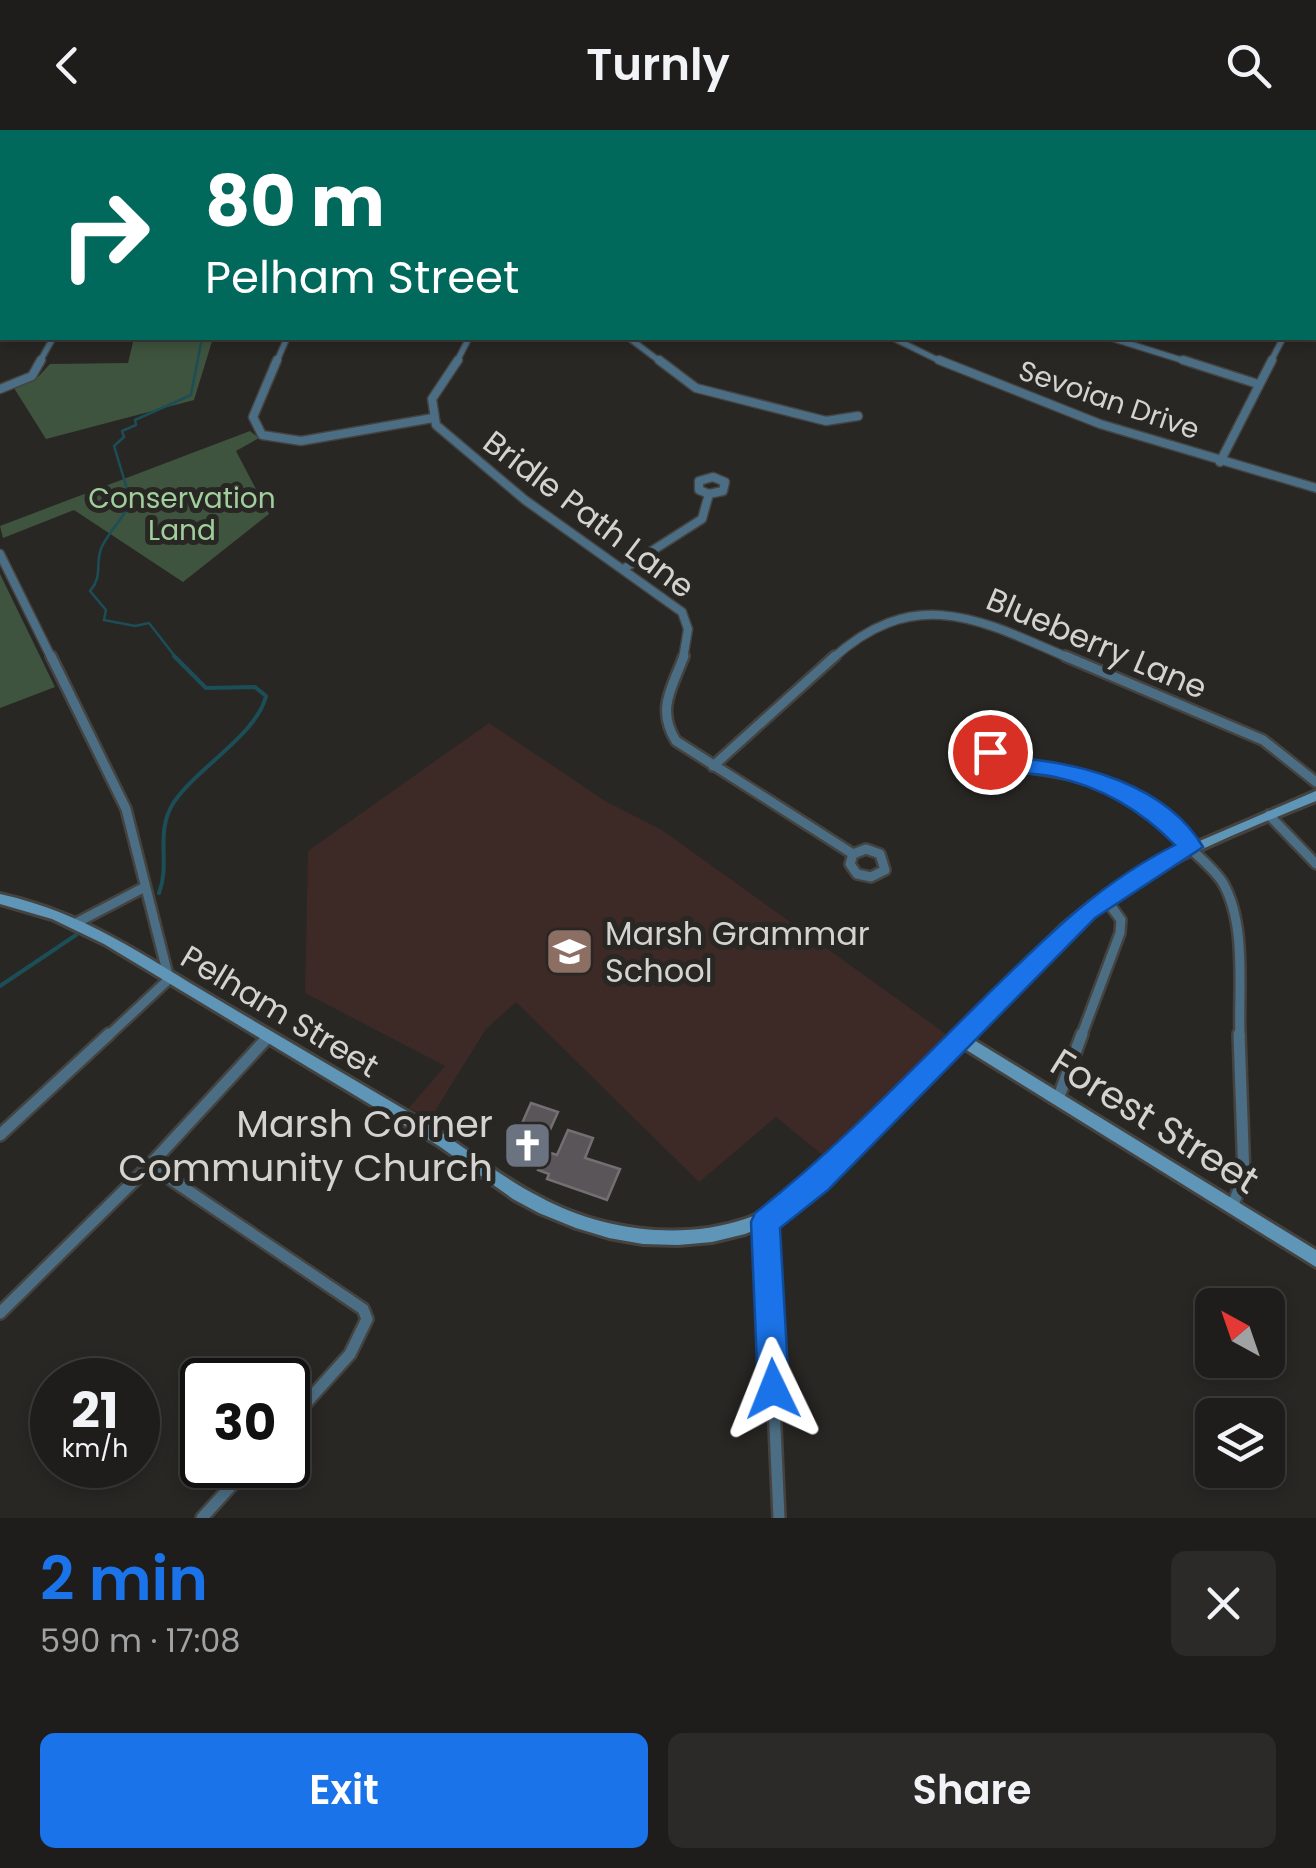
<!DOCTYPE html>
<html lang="en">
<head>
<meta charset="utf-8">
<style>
	:root { --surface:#1f1d1b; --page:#2c2a28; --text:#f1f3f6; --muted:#a1a2a3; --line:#3c3b3a; --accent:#1a73e8 }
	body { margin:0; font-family:Poppins,sans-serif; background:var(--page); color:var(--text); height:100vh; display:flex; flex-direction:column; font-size:38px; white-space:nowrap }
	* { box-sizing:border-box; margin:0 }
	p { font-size:32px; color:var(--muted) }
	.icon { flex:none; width:55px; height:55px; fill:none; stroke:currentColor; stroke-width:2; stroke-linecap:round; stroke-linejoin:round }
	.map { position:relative; height:1388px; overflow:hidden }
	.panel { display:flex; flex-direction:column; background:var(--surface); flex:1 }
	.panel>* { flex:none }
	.top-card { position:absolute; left:0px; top:0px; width:1318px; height:210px; box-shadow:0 5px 15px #0003,0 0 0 2px var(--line); background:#00695c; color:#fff; overflow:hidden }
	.needle { width:65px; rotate:320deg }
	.buttons { position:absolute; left:1195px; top:1158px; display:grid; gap:20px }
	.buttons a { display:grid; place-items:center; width:90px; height:90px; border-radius:15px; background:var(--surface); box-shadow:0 5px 15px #0003,0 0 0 2px var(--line); font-size:50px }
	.speed { position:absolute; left:30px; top:1228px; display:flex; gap:20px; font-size:50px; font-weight:700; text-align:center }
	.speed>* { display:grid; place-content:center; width:130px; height:130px; border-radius:50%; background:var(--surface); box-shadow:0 5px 15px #0003,0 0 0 2px var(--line); line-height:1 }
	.speed small { font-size:25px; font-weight:400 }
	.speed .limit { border:5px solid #111; border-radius:15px; background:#fff; color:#111 }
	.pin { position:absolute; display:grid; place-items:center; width:85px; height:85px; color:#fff; margin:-42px; border:5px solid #fff; border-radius:50%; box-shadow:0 2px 10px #0007 }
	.me { position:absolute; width:110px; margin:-55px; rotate:358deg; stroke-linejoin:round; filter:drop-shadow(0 0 8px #0008) }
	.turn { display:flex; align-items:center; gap:35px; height:210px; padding:0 40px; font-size:45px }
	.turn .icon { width:130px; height:130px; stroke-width:2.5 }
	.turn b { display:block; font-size:70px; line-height:85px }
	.round { display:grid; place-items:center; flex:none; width:105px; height:105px; border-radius:15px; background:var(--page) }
	.overview { display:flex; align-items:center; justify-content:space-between; height:170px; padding:0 40px }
	h1 { font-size:60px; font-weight:600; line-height:75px; color:var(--accent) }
	.cta { display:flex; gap:20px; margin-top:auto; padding:20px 40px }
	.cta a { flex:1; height:115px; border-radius:15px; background:var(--accent); color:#fff; font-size:40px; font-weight:600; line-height:115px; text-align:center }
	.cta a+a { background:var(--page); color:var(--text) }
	header { display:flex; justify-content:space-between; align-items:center; height:130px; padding:0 40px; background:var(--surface); font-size:45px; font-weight:600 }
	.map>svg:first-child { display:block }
	.education { fill:#3d2925 }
	.green { fill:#3f543e }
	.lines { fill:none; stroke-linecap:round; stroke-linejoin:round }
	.stream-far1 { stroke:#1b4e56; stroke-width:2.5 }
	.stream { stroke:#1b4e56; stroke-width:4 }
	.building { fill:#5a5558; stroke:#746f72; stroke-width:2.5 }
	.street-far3-casing { stroke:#444340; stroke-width:8 }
	.street-far2-casing { stroke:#444340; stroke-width:11 }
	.street-far1-casing { stroke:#444340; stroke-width:14 }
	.street-casing { stroke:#444340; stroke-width:16 }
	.secondary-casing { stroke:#444340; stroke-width:6 }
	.street-far3 { stroke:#4c6e84; stroke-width:5 }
	.street-far2 { stroke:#4c6e84; stroke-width:8 }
	.street-far1 { stroke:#4c6e84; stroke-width:9 }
	.street { stroke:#4c6e84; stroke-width:11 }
	.secondary { fill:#5f96b8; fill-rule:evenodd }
	.route { fill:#1a73e8; stroke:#114b97; stroke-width:2.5 }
	.labels { text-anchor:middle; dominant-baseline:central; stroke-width:10; stroke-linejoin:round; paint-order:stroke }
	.far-street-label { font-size:28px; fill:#d4d3d0; stroke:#292724 }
	.far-park-label { font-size:28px; fill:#a0cf9d; stroke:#292724 }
	.street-label { font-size:32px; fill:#d4d3d0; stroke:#292724 }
	.poi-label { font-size:32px; fill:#d4d3d0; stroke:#292724; text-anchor:start }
	.near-street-label { font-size:38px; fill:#d4d3d0; stroke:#292724 }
	.near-poi-label { font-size:38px; fill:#d4d3d0; stroke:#292724; text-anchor:end }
</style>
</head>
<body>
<header><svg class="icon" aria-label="back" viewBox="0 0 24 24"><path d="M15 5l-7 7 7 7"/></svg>Turnly<svg class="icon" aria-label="search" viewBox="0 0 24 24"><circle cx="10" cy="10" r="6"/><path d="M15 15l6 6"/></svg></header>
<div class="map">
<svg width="1316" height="1388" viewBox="0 0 1316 1388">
	<rect width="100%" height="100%" fill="#292724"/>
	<path class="education" d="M489,593L605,671L662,700L946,904L825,1027L776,987L699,1052L516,872L486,899L430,989L409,978L445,936L305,863L308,721Z"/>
	<g class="green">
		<path d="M134,208H213L194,270L46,309L14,258L39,246L50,234L128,233Z"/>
		<path d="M250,301L259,308L236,321L269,384L183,452L74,380L3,408L0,396Z"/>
		<path d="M0,444L55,557L0,578Z"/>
	</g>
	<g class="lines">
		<g class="stream-far1">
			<path d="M466,2L470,0"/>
			<path d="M0,45L2,58"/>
			<path d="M177,529L149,493L135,496L104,490L106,480L90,461C102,447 96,438 100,422C103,408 124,388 131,372L114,316L124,307L122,301L136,295L135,290L191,265L202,208"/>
		</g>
		<g class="stream">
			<path d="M159,763C171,732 154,703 174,672C198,637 257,604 266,566L255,557L206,558L174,526"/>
			<path d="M0,856L76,805"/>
		</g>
	</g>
	<path class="building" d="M531,973L558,982L541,1020L557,1025L568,1000L593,1008L585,1028L620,1039L607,1070L547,1049L549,1044L538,1040L540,1035L508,1025Z"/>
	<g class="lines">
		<defs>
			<g id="street-far3">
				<path d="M309,0L322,2"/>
				<path d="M797,0L806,2"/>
				<path d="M909,0L922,2"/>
				<path d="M1038,0L1048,2"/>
				<path d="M1155,0L1167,2"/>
				<path d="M1267,0L1278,2"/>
				<path d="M885,2L889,0"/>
				<path d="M629,208L662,233"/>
				<path d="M893,208L944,233"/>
				<path d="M1111,208L1191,233"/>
				<path d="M39,233L53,208"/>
				<path d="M276,233L287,208"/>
				<path d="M456,233L469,208"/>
				<path d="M1270,233L1283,208"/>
			</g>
			<g id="street-far2">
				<path d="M277,230L253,287L262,305L301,311L433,288"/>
				<path d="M458,230L432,269L436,295L525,370L682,482L688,499L683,529"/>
				<path d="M659,230L696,258L826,291L858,286"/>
				<path d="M939,230L1100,294L1316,358"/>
				<path d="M1183,230L1258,254"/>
				<path d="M0,259L32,246L41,230"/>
				<path d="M1220,332L1272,230"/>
				<path d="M713,347L725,352L723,361L709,364L699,360V351Z"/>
				<path d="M0,424L52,529"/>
				<path d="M625,438L702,389L709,364"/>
				<path d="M832,529C916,453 981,490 1071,529"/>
			</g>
			<g id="street-far1">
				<path d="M51,526L126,679L169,849L107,907"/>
				<path d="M684,526C672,558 656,579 676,611L853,724"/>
				<path d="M1065,526L1263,610L1316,652"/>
				<path d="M979,623L1003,628L1007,636L1003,645L990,647L974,639L972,631Z"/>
				<path d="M713,636L835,526"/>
				<path d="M1007,636C1085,641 1138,660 1191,719C1201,729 1216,741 1223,753C1247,795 1238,860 1240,907"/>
				<path d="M1269,685L1316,734"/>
				<path d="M866,719L880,724L885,740L871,747L857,744L850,734L853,724Z"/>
				<path d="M78,792L143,758"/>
				<path d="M1081,907L1120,803L1121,790L1105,768"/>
			</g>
			<g id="street">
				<path d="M1058,969L1082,904"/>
				<path d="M0,1005L109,904"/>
				<path d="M150,1035L363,1179L367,1189L350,1224L288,1293"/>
				<path d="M1232,1077L1244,1047L1239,904"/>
				<path d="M766,1092L779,1388"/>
				<path d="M0,1183L150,1035L268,907"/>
				<path d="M202,1388L250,1335"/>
			</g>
			<g id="secondary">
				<path d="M133,0H141L138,2H131Z"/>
				<rect x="0" y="69" width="2" height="5"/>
				<path d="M1316,661V671C1242,701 1167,730 1102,778C1054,813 1012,864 969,907L1316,1120V1137L960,916L809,1070L782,1089L745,1104L712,1112L678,1115L643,1114L609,1108L576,1098L539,1083L513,1069L439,1016L104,814L52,789L0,774V764C86,783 142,825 217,869C284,909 352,948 419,988C460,1013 497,1045 540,1067C600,1100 680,1111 745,1089C765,1082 781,1071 799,1060L1062,795L1090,772L1119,752L1181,719Z"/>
			</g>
		</defs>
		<use href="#street-far3" class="street-far3-casing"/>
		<use href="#street-far2" class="street-far2-casing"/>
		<use href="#street-far1" class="street-far1-casing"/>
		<use href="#street" class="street-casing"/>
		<use href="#secondary" class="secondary-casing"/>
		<use href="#street-far3" class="street-far3"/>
		<use href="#street-far2" class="street-far2"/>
		<use href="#street-far1" class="street-far1"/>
		<use href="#street" class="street"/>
		<use href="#secondary" class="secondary"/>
	</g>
	<path class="route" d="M990,614L1008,620L1014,628C1080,632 1167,655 1203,717L1095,788L828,1060L780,1098L789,1259L784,1270L773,1274L762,1270L758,1259L751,1092L755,1083C838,1018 910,941 985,867C1045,808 1099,753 1175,715C1142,681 1102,657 1055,647C1024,640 999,649 979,622Z"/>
	<defs>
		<symbol id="school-square" viewBox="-11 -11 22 22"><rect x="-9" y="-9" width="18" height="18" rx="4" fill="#8d6e63" stroke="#292724"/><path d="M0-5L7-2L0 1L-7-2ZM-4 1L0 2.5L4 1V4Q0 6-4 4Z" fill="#fff"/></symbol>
		<symbol id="church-square" viewBox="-11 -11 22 22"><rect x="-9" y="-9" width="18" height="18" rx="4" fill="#6b7280" stroke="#292724"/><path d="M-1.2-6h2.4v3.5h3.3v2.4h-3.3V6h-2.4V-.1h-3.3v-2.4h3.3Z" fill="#fff"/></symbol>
	</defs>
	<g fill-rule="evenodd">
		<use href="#school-square" x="542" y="794" width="55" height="55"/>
		<use href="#church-square" x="500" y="988" width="55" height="55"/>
	</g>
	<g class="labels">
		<g class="far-street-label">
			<text transform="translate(1109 270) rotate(19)">Sevoian Drive</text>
		</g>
		<g class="far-park-label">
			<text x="182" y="368">Conservation<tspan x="182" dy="32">Land</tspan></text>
		</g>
		<g class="street-label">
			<text transform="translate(589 384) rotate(37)">Bridle Path Lane</text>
			<text transform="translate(1097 513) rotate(23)">Blueberry Lane</text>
			<text transform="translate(280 881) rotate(31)">Pelham Street</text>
		</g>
		<g class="poi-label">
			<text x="605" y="803">Marsh Grammar<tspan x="605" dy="37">School</tspan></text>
		</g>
		<g class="near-street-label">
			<text transform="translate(1155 991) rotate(32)">Forest Street</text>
		</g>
		<g class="near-poi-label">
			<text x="493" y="993">Marsh Corner<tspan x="493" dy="44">Community Church</tspan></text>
		</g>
	</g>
</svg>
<div class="buttons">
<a><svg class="needle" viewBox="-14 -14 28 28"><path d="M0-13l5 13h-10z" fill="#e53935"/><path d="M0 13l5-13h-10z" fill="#a1a2a3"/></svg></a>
<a><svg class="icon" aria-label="layers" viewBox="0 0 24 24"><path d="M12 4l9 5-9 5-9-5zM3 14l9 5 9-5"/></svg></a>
</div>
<div class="speed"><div>21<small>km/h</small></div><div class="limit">30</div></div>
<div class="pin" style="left:990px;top:622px;background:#d93025"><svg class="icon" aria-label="arrive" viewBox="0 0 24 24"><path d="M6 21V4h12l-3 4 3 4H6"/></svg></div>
<svg class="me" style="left:773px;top:1259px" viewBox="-20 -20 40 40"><path d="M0-17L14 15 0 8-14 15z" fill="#1a73e8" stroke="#fff" stroke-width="4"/></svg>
<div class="top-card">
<div class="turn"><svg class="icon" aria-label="right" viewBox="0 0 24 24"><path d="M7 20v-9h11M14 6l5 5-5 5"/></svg><div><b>80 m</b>Pelham Street</div></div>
</div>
</div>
<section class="panel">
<div class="overview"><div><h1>2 min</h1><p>590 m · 17:08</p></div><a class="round"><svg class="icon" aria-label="close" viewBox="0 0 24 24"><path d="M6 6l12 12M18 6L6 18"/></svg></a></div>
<div class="cta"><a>Exit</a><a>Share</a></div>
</section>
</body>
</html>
